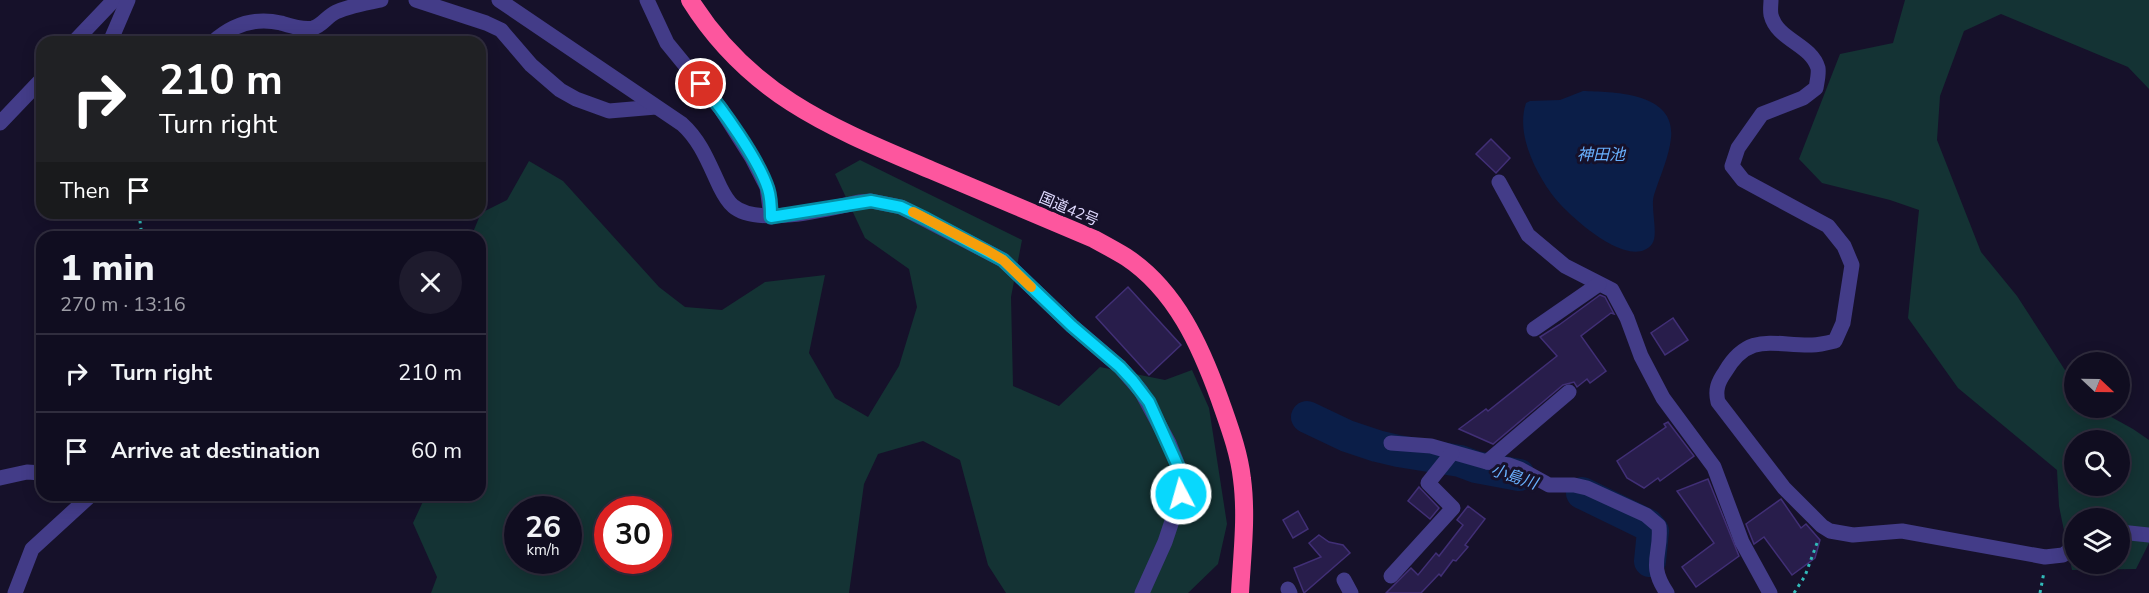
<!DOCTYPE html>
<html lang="en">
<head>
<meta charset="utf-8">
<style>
	:root { --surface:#100d20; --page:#1e1b2d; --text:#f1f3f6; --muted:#9c9ca5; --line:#302d3e }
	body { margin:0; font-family:"Nunito Sans","Noto Sans JP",sans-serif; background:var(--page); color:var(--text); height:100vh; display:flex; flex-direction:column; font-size:22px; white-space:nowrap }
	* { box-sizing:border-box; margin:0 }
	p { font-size:20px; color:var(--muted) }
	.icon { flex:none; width:33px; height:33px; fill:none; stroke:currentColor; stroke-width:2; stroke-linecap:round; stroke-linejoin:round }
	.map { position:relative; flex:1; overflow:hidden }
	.side { position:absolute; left:36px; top:231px; width:450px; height:270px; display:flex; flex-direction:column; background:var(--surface); border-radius:18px; box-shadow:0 3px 15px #0003,0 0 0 2px var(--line) }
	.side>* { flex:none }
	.banner { position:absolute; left:36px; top:36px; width:450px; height:183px; border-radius:18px; box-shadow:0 3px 15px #0003,0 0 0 2px var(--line); background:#202124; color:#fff; overflow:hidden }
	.needle { width:39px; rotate:112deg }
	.buttons { position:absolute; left:2064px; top:352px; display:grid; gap:12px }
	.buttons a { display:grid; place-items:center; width:66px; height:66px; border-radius:50%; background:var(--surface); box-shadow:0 3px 15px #0003,0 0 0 2px var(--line); font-size:30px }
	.speed { position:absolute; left:504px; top:496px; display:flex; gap:12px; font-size:30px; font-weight:700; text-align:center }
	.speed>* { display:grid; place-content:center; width:78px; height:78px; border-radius:50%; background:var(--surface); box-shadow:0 3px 15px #0003,0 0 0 2px var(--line); line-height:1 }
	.speed small { font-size:15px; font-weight:400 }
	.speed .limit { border:9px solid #d22; background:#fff; color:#111 }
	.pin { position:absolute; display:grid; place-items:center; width:51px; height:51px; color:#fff; margin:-26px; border:3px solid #fff; border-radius:50%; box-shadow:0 2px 6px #0007 }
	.me { position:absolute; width:66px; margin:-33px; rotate:354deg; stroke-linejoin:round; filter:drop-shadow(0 0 4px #0008) }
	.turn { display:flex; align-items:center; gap:21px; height:126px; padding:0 24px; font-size:27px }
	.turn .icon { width:78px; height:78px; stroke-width:2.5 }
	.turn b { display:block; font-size:42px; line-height:51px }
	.then { display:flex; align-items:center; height:57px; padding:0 24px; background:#0003; gap:12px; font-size:22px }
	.round { display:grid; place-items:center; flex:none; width:63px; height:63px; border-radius:32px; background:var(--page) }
	.headline { display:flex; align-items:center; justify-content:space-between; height:102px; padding:0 24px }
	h1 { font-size:36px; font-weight:800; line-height:45px }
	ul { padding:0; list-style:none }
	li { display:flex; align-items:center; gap:18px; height:78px; padding:0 24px; border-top:2px solid var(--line) }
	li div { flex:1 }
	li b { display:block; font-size:22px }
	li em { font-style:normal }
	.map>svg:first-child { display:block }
	.green { fill:#143334; fill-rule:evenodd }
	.water { fill:#0b1e48 }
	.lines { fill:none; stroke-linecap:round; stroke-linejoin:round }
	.river { stroke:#0b1e48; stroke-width:32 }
	.building { fill:#281d4b; stroke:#412f76; stroke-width:1.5 }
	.path { stroke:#31bbb9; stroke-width:3; stroke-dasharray:3 4.5; stroke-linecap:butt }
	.street { stroke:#433c88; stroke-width:15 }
	.highway { stroke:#fd569e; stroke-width:18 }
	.route-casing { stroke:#058ca4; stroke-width:15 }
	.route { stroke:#08d8fd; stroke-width:10 }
	.slow { stroke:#f59e0b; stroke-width:10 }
	.labels { text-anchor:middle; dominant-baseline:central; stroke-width:6; stroke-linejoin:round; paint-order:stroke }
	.street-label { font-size:15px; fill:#e0daff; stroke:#16112a }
	.water-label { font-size:16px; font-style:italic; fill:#69b1fe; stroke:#16112a }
</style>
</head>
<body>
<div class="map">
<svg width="2149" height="593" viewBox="0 0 2149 593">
	<rect width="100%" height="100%" fill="#16112a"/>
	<g class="green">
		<path d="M1905,0H2149V89L2128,67L2001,14L1964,31L1940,96L1937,140L1981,252L2017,296L2074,384V408H2095L2133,429L2149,440V543L2136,569L2072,570L2059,506L2057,470L1958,388L1908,318L1919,210L1890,200L1822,183L1799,159L1840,54L1893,43ZM2074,441H2120V486H2074ZM2074,519H2120V564H2074Z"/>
		<path d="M860,160L1022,240L1011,297L1013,386L1059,406L1100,367L1165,380L1192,370L1209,408L1227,524L1218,564L1188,593H1006L988,565L960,460L923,441L878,454L864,484L849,593H431L437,577L413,523L426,495H480V237H471L481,213L507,200L529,161L563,181L659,287L685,307L722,310L765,282L825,275L809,353L835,398L868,417L899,366L917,307L909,269L865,238L835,174ZM518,510H568V561H518ZM608,510H658V561H608Z"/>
	</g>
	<path class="water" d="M1583,91C1613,92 1676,92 1671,138C1669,157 1660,176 1654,195C1650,208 1659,235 1652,244C1630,273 1564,212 1551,193C1534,169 1516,133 1526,103L1530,101L1560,100Z"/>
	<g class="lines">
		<g class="river">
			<path d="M1307,417L1347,436L1377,446L1398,451L1460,461L1476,467L1519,475"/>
			<path d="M1582,493L1648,525L1653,531L1650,561"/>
		</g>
	</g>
	<g class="building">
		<path d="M1491,139L1510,158L1496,173L1476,154Z"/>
		<path d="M1128,287L1181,345L1149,375L1096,317Z"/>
		<path d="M1600,295L1605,297L1614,314L1611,313L1581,336L1606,371L1590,383L1587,379L1577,387L1574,382L1563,385L1493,444L1459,429L1486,409L1488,411L1557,356L1540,337L1559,325Z"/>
		<path d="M1673,318L1688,340L1665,355L1651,333Z"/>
		<path d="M1668,422L1694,456L1660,481L1658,478L1644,488L1627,478L1617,461L1666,427L1664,424Z"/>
		<path d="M1708,479L1739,556L1696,587L1682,567L1714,543L1677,491Z"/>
		<path d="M1419,487L1439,508L1430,519L1408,501Z"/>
		<path d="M1781,499L1801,528L1806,524L1820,540L1815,558L1792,575L1764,537L1754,544L1746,524Z"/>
		<path d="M1468,506L1485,519L1465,545L1468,547L1456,561L1453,560L1441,576L1439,574L1421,593H1386L1411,568L1418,575L1436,553L1439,556L1463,525L1457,520Z"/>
		<path d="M1298,511L1308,529L1293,538L1283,520Z"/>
		<path d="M1319,535L1329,542L1343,545L1350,553L1304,593L1294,568L1321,557L1309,543Z"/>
	</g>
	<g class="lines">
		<g class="path">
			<path d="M139,213L141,229L139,237"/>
			<path d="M1794,593L1805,576L1817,543"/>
			<path d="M2040,593L2044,572"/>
		</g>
		<g class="street">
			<path d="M416,0L486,23L501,30L531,65L560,90L576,99L609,111L656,107"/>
			<path d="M499,0L682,124C701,141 709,164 720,187C723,193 727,201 733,206C757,227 829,209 859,202L871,201L901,207L1003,260L1072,326L1120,367L1141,391L1169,443L1184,481L1181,494L1165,542L1142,593"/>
			<path d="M647,0L667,43L721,109L752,158L767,187L771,217"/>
			<path d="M1771,0C1771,4 1770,10 1771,15C1777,40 1811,44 1818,68C1819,74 1817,82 1816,88L1803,98L1762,114L1738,148L1732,166L1743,180L1828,226L1844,246L1852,265L1843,323L1835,341C1827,343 1819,345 1812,345C1774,346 1749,331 1725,372C1718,382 1715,390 1718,402L1784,488L1822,526L1830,531L1853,535L1902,531L2045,557L2063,555L2074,547"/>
			<path d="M74,42L114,0"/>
			<path d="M110,42L128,0"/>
			<path d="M213,42C233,24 255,17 281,23C291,26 303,30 313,28C323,25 327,16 336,12C350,6 366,3 381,0"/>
			<path d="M0,123L42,79"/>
			<path d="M1499,182L1528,235L1565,266L1612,290L1627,318L1641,356L1663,398L1714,467L1742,542L1770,593"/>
			<path d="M1534,329L1599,284"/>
			<path d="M1391,443L1431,446L1487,462L1509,465L1520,469L1549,485H1574L1587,488L1646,515L1659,526C1662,555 1647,564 1667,593"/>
			<path d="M1487,462L1569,392"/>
			<path d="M0,478L27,472L42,473"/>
			<path d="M2120,532L2149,535"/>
			<path d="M1391,576L1453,508L1428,483L1452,453"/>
			<path d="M1344,580L1351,593"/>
			<path d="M1288,589L1290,593"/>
			<path d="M15,593L32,549L91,495"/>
		</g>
		<path class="highway" d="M690,0C750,96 832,128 931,170C985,193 1040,216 1094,239C1105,245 1116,251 1126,257C1176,290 1201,347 1220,400C1229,426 1239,452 1242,479C1247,516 1242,555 1240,593"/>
	</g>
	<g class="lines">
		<defs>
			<path id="route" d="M701,84C721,107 759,160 768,189C771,198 771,208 771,217L871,201L901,207L926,219L1003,260L1072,326L1120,367L1133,381L1149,402L1182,475L1184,482L1181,494"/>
		</defs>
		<use href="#route" class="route-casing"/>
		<use href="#route" class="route"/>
		<path class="slow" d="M913,212L988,251L1003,260L1031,287"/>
	</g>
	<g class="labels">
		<g class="street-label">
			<text transform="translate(1069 209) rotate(23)">国道42号</text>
		</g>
		<g class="water-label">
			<text x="1601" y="155">神田池</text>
			<text transform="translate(1514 477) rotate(18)">小島川</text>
		</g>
	</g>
</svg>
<div class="buttons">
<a><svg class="needle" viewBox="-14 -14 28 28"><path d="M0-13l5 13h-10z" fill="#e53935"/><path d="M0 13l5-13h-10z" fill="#9c9ca5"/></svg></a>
<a><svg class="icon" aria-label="search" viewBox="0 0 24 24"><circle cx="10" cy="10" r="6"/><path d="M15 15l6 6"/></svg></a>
<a><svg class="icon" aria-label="layers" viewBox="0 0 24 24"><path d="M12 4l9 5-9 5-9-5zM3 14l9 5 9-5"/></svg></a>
</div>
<div class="speed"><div>26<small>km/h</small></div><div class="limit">30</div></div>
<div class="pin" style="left:701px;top:84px;background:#d93025"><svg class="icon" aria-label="arrive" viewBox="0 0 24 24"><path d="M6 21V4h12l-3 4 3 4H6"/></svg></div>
<svg class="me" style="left:1181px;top:494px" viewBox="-20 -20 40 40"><circle r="17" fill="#08d8fd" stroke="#fff" stroke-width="3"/><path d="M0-11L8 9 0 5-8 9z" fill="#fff"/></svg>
<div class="banner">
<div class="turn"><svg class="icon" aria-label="right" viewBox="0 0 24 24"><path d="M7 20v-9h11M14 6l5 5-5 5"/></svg><div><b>210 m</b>Turn right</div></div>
<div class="then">Then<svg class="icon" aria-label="arrive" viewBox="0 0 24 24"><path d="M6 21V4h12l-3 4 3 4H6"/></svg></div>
</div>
<section class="side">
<div class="headline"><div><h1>1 min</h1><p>270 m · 13:16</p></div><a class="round"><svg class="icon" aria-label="close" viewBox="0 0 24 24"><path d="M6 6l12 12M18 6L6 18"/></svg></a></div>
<ul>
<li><svg class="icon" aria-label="right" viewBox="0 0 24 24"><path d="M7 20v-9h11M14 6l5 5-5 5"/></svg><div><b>Turn right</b></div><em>210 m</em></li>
<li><svg class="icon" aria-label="arrive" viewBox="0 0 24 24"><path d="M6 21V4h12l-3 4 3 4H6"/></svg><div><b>Arrive at destination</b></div><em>60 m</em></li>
</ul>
</section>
</div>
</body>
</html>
